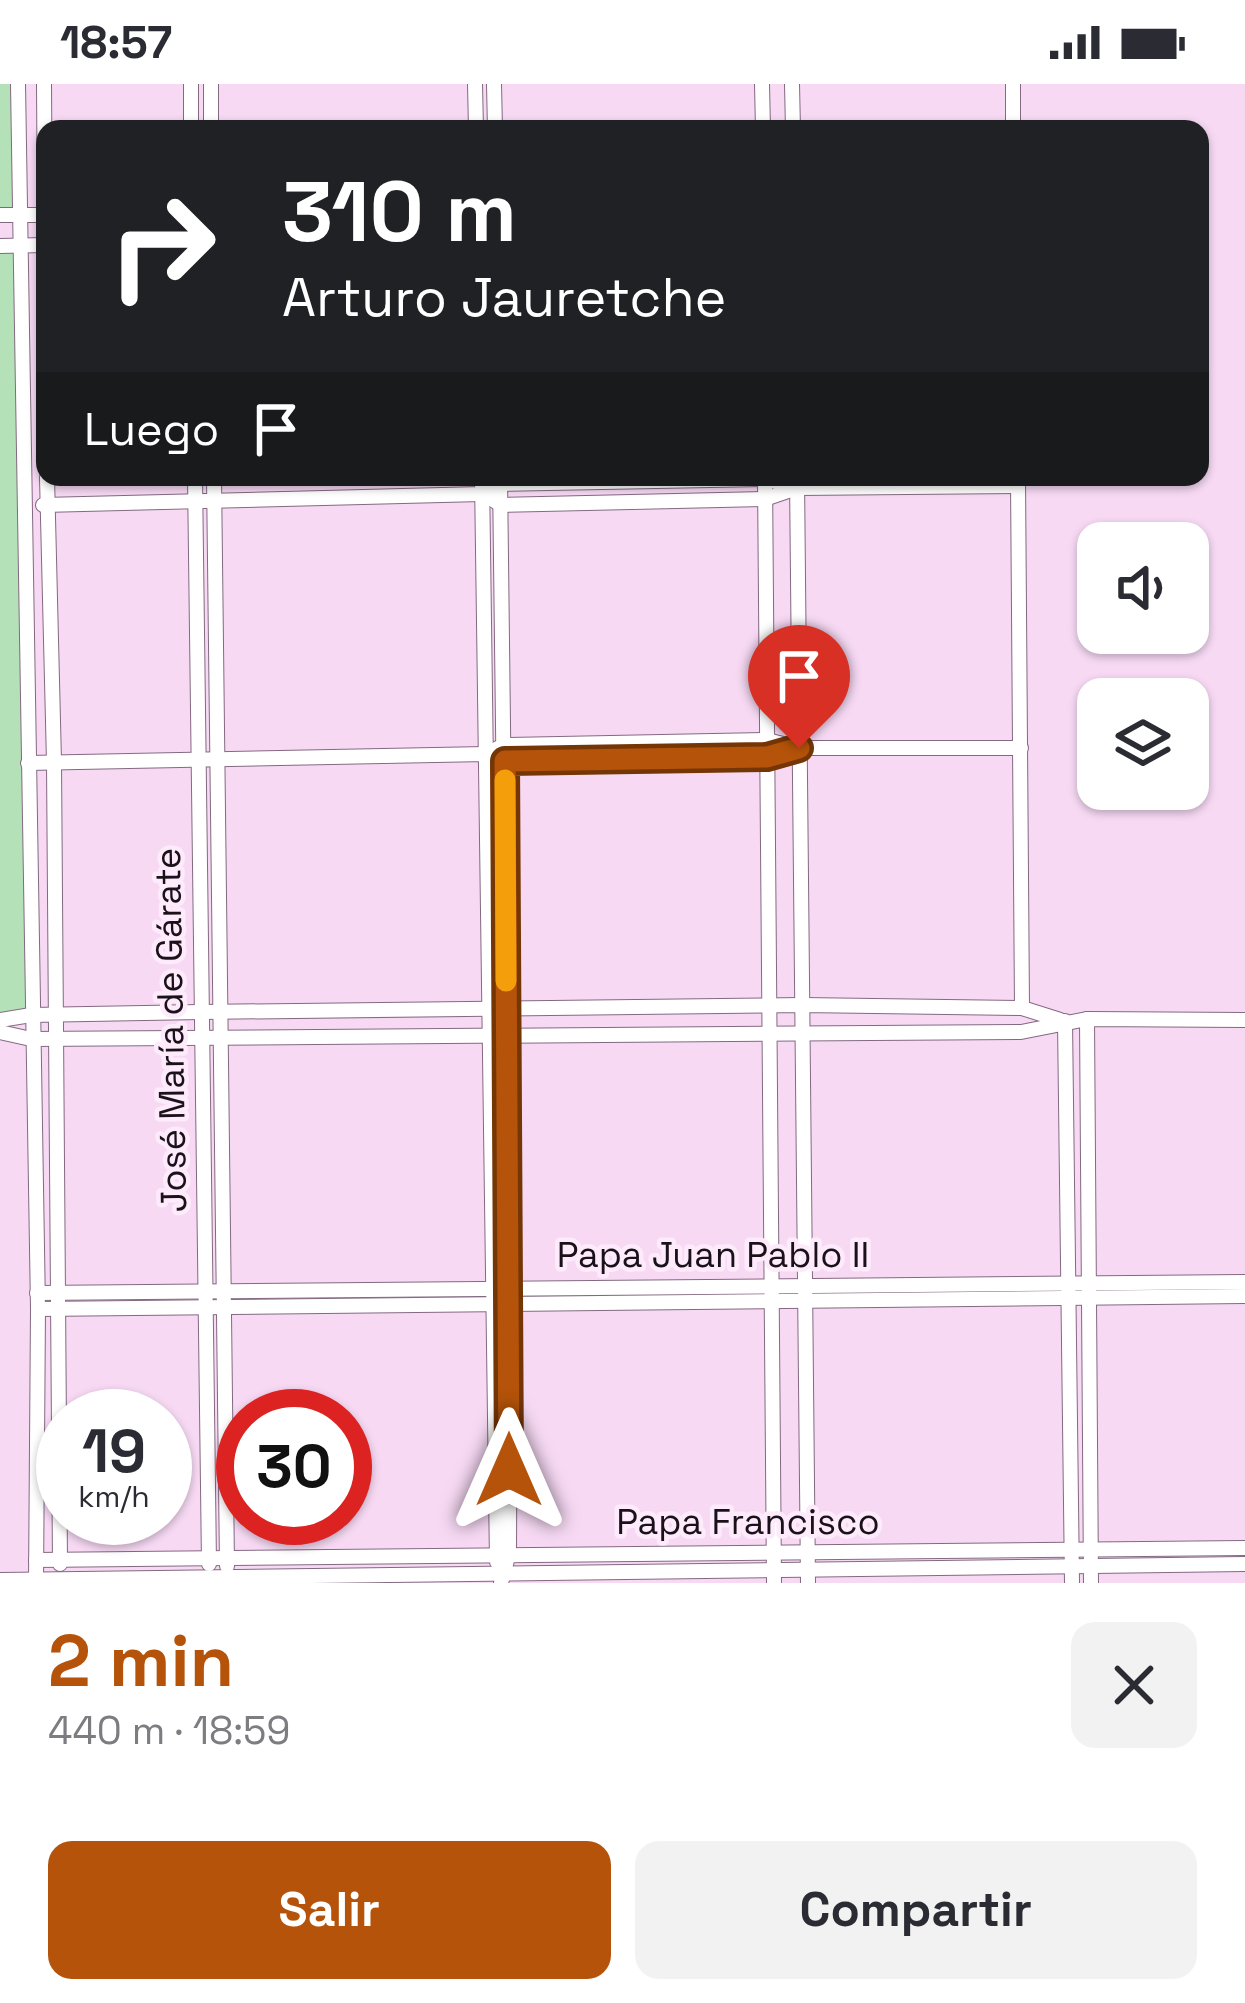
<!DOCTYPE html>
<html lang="es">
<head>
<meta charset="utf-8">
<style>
	:root { --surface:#fff; --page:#f2f2f3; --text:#2b2b33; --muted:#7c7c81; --accent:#b45309 }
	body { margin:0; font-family:"Space Grotesk",sans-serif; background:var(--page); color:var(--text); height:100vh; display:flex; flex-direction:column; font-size:45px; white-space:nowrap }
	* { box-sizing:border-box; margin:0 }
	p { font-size:39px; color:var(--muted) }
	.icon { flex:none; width:66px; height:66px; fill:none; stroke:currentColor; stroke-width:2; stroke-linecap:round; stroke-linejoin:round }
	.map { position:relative; height:1499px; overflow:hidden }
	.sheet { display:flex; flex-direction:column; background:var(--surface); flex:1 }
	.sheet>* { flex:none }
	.banner { position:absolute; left:36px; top:36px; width:1173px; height:366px; border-radius:24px; box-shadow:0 3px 9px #0004; background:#202124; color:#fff; overflow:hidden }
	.buttons { position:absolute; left:1077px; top:438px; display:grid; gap:24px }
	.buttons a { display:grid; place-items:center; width:132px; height:132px; border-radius:24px; background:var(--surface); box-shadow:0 3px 9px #0004; font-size:60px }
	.speed { position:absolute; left:36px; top:1305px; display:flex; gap:24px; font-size:60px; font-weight:700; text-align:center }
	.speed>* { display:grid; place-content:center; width:156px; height:156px; border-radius:50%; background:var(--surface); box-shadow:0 3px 9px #0004; line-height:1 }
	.speed small { font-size:30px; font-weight:400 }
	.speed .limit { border:18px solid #d22; background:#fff; color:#111 }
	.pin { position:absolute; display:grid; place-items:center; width:102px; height:102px; color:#fff; margin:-123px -51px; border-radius:50% 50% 50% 0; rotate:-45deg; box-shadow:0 0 12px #0007 }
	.pin .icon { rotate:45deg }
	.me { position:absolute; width:132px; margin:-66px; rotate:0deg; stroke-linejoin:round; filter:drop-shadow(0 0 9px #0008) }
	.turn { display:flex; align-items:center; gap:42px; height:252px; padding:0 48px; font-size:54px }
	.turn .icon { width:156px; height:156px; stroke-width:2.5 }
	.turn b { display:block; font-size:84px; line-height:102px }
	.then { display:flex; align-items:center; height:114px; padding:0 48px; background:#0003; gap:24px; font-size:45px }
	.round { display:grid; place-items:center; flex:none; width:126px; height:126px; border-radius:24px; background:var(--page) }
	.headline { display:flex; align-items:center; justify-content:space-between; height:204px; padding:0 48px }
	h1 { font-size:72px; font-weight:700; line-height:90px; color:var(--accent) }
	.button { display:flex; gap:24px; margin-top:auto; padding:24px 48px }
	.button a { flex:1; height:138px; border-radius:24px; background:var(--accent); color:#fff; font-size:48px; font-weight:700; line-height:138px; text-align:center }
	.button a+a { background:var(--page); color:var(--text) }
	.status { display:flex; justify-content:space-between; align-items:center; height:84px; padding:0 60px; background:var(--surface); direction:ltr }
	.status svg { height:33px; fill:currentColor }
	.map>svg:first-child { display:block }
	.green { fill:#b4e1b8 }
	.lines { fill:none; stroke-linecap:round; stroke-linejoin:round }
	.street-casing { stroke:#846981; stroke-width:16 }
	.street { stroke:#fff; stroke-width:14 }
	.route-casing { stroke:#753606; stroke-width:30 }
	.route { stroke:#b45309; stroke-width:21 }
	.slow { stroke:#f59e0b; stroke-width:21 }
	.labels { text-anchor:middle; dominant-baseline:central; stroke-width:9; stroke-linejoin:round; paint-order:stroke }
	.street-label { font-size:36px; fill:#1b111a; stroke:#fdeafb }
</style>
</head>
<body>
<div class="status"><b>18:57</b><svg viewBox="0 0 49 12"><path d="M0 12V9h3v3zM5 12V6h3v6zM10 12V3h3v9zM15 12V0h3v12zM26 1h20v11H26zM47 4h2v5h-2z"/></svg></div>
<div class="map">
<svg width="1245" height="1499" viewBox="0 0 1245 1499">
	<rect width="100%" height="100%" fill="#f7d9f4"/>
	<g class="green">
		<path d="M0,0H14L15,127H0Z"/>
		<path d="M0,166H15L26,927L0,928Z"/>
	</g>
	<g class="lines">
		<defs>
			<g id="street">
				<path d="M18,0L38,1225L36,1499"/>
				<path d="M44,0L45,145"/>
				<path d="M191,0V45"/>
				<path d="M475,0L476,45"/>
				<path d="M494,0L495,45"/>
				<path d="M762,0L763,45"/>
				<path d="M792,0L793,45"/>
				<path d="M211,45V0"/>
				<path d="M1013,45V0"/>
				<path d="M0,131H45"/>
				<path d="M0,162L45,161"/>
				<path d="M47,393L54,678L60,1480"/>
				<path d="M195,393L209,1480"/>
				<path d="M214,393L227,1482"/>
				<path d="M482,393L497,1478"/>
				<path d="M500,393L510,1219L509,1469L501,1499"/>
				<path d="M765,393L774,1499"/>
				<path d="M797,393L808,1499"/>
				<path d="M1018,395L1022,924"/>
				<path d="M493,416L501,421L765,415L797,404"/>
				<path d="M43,421L482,410L500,400L765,395L797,404L1018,402"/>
				<path d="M496,665L504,661L767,656L799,664H1021"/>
				<path d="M28,679L486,670L505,677L767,673L799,664"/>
				<path d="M1087,935L1091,1499"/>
				<path d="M0,936L31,931L201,928L802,921L1022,924L1060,936"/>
				<path d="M1065,937L1072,1499"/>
				<path d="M0,948L31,955L1021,948L1087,935L1245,936"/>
				<path d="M37,1209L1245,1198"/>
				<path d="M38,1225L1245,1212"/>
				<path d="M36,1476L1245,1464"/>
				<path d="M0,1496L1245,1480"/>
			</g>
		</defs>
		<use href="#street" class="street-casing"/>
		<use href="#street" class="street"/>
	</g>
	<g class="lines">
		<defs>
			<path id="route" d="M509,1386L505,677L767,673L799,664"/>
		</defs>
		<use href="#route" class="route-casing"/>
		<use href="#route" class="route"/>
		<path class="slow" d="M505,696L506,897"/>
	</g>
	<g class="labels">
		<g class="street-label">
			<text transform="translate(171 946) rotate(-91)">José María de Gárate</text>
			<text x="713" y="1171">Papa Juan Pablo II</text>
			<text x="748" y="1438">Papa Francisco</text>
		</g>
	</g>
</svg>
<div class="buttons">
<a><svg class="icon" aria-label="sound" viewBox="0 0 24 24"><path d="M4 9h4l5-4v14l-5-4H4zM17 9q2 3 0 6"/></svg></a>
<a><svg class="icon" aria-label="layers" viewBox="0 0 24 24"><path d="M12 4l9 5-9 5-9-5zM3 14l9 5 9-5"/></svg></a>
</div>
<div class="speed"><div>19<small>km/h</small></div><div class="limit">30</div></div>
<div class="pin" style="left:799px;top:664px;background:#d93025"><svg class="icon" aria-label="arrive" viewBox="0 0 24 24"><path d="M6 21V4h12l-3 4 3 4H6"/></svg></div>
<svg class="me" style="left:509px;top:1386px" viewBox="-20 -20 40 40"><path d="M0-17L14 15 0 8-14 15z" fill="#b45309" stroke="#fff" stroke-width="4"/></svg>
<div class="banner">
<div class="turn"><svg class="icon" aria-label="right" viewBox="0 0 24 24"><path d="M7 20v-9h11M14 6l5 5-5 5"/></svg><div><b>310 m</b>Arturo Jauretche</div></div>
<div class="then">Luego<svg class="icon" aria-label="arrive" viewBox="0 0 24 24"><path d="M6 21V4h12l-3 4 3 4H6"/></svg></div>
</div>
</div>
<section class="sheet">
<div class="headline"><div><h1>2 min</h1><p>440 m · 18:59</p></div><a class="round"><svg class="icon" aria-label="close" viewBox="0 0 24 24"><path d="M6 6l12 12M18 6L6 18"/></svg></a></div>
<div class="button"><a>Salir</a><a>Compartir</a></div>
</section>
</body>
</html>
